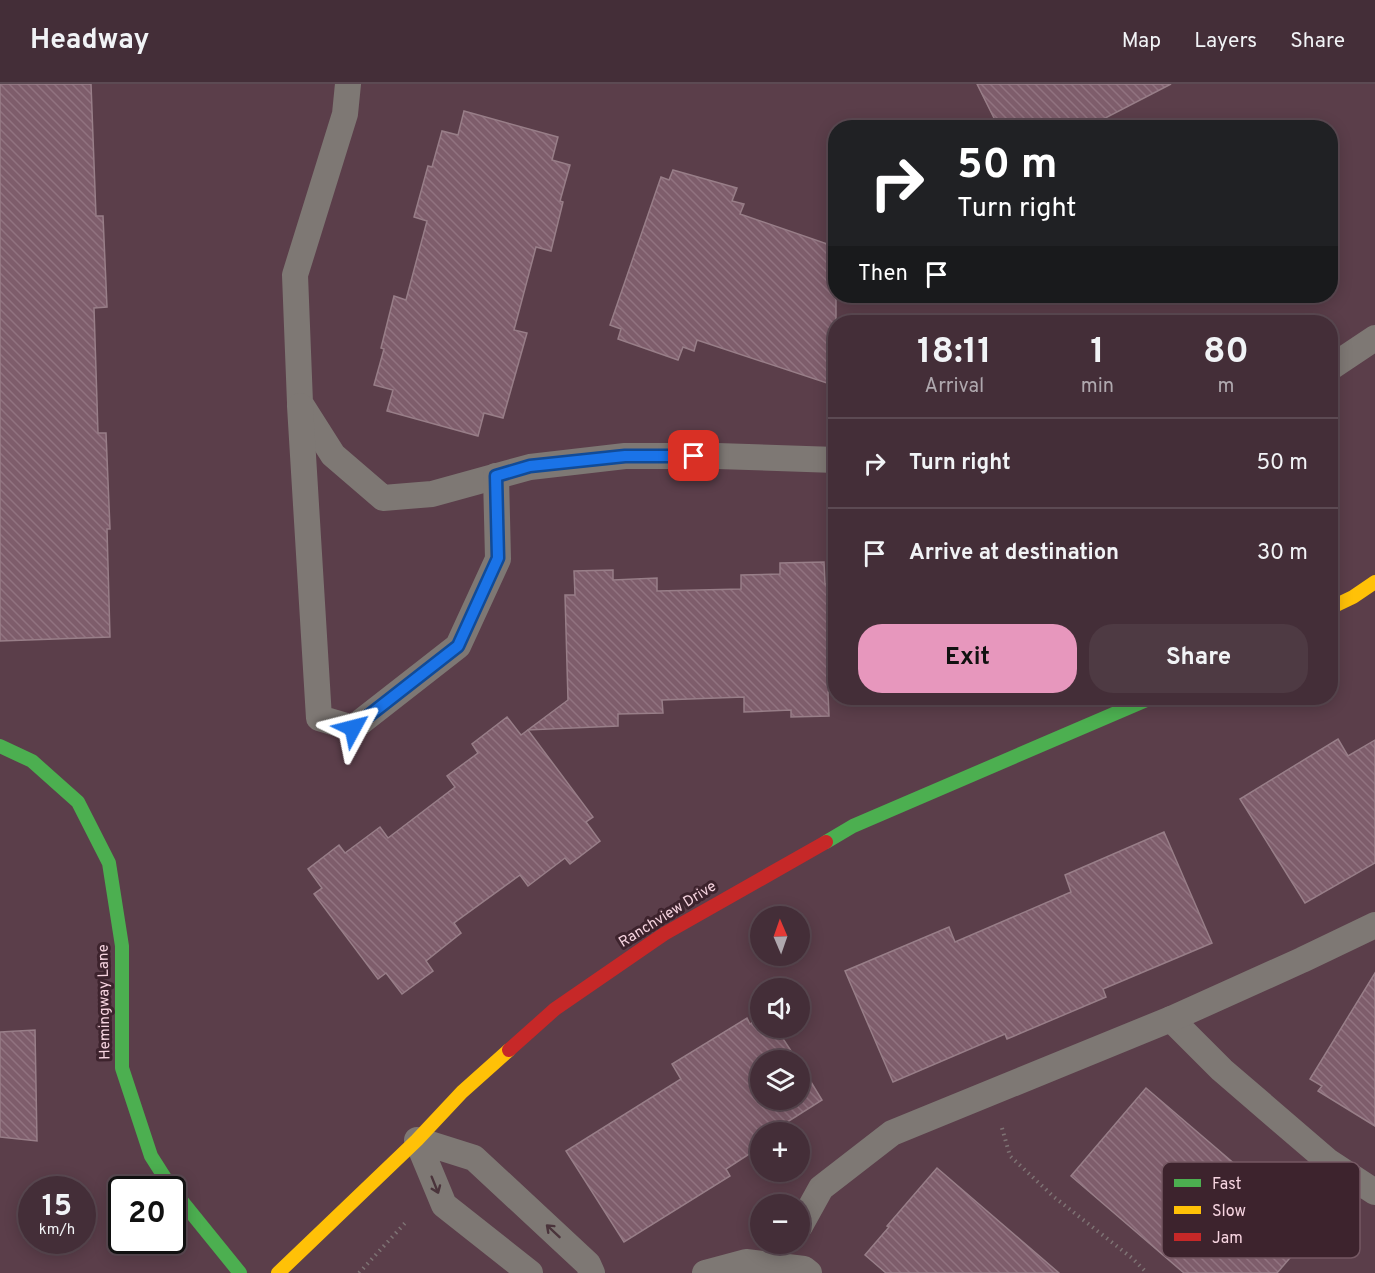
<!DOCTYPE html>
<html lang="en">
<head>
<meta charset="utf-8">
<style>
	:root { --surface:#442e38; --page:#4e3a43; --text:#f1f3f6; --muted:#afa8ae; --line:#5c4a53; --accent:#e797bd }
	body { margin:0; font-family:Overpass,sans-serif; background:var(--page); color:var(--text); height:100vh; display:flex; flex-direction:column; font-size:22px; white-space:nowrap }
	* { box-sizing:border-box; margin:0 }
	p { font-size:20px; color:var(--muted) }
	.icon { flex:none; width:33px; height:33px; fill:none; stroke:currentColor; stroke-width:2; stroke-linecap:round; stroke-linejoin:round }
	.map { position:relative; flex:1; overflow:hidden }
	.details { position:absolute; left:828px; top:231px; width:510px; height:390px; display:flex; flex-direction:column; background:var(--surface); border-radius:24px; box-shadow:0 3px 15px #0003,0 0 0 2px var(--line) }
	.details>* { flex:none }
	.guide { position:absolute; left:828px; top:36px; width:510px; height:183px; border-radius:24px; box-shadow:0 3px 15px #0003,0 0 0 2px var(--line); background:#202124; color:#fff; overflow:hidden }
	.needle { width:39px; rotate:358deg }
	.fabs { position:absolute; left:750px; top:822px; display:grid; gap:12px }
	.fabs a { display:grid; place-items:center; width:60px; height:60px; border-radius:50%; background:var(--surface); box-shadow:0 3px 15px #0003,0 0 0 2px var(--line); font-size:30px }
	.speed { position:absolute; left:18px; top:1092px; display:flex; gap:12px; font-size:30px; font-weight:700; text-align:center }
	.speed>* { display:grid; place-content:center; width:78px; height:78px; border-radius:50%; background:var(--surface); box-shadow:0 3px 15px #0003,0 0 0 2px var(--line); line-height:1 }
	.speed small { font-size:15px; font-weight:400 }
	.speed .limit { border:3px solid #111; border-radius:9px; background:#fff; color:#111 }
	.pin { position:absolute; display:grid; place-items:center; width:51px; height:51px; color:#fff; margin:-26px; border-radius:12px; box-shadow:0 3px 9px #0006 }
	.me { position:absolute; width:66px; margin:-33px; rotate:52deg; stroke-linejoin:round; filter:drop-shadow(0 0 4px #0008) }
	.turn { display:flex; align-items:center; gap:21px; height:126px; padding:0 30px; font-size:27px }
	.turn .icon { width:78px; height:78px; stroke-width:2.5 }
	.turn b { display:block; font-size:42px; line-height:51px }
	.then { display:flex; align-items:center; height:57px; padding:0 30px; background:#0003; gap:12px; font-size:22px }
	.eta { display:flex; justify-content:space-evenly; align-items:center; height:102px; text-align:center }
	.eta b { font-size:36px; font-weight:700; line-height:42px }
	.primary-button { display:flex; gap:12px; margin-top:auto; padding:12px 30px }
	.primary-button a { flex:1; height:69px; border-radius:24px; background:var(--accent); color:#111; font-size:24px; font-weight:700; line-height:69px; text-align:center }
	.primary-button a+a { background:var(--page); color:var(--text) }
	ul { padding:0; list-style:none }
	li { display:flex; align-items:center; gap:18px; height:90px; padding:0 30px; border-top:2px solid var(--line) }
	li div { flex:1 }
	li b { display:block; font-size:22px }
	li em { font-style:normal }
	header { display:flex; align-items:center; gap:36px; box-sizing:border-box; height:84px; padding:0 30px; background:var(--surface); border-bottom:2px solid var(--line) }
	header strong { font-size:28px }
	nav { display:flex; gap:33px; margin-inline-start:auto; font-size:21px }
	.map>svg:first-child { display:block }
	.building { fill:url(#building-back-hatch); stroke:#987e88; stroke-width:1.5 }
	.lines { fill:none; stroke-linecap:round; stroke-linejoin:round }
	.path { stroke:#7e7374; stroke-width:4; stroke-dasharray:1.5 4.5; stroke-linecap:butt }
	.lane { stroke:#7e7874; stroke-width:26 }
	.fast { stroke:#4caf50; stroke-width:14 }
	.slow { stroke:#ffc107; stroke-width:14 }
	.jam { stroke:#c62828; stroke-width:14 }
	.oneway { stroke:#4a343b }
	.route-casing { stroke:#114b97; stroke-width:15 }
	.route { stroke:#1a73e8; stroke-width:10 }
	.labels { text-anchor:middle; dominant-baseline:central; stroke-width:6; stroke-linejoin:round; paint-order:stroke }
	.street-label { font-size:15px; fill:#f7d4e0; stroke:#3d232d }
	.key { fill:#3d232d; stroke:#755863; stroke-width:1.5 }
	.key-label { font-size:16px; fill:#f7d4e0 }
</style>
</head>
<body>
<header>
<strong>Headway</strong>
<nav><a>Map</a><a>Layers</a><a>Share</a></nav>
</header>
<div class="map">
<svg width="1375" height="1189" viewBox="0 0 1375 1189">
	<defs>
		<pattern id="building-back-hatch" width="6" height="6" patternUnits="userSpaceOnUse" patternTransform="scale(1.5)"><rect width="6" height="6" fill="#7e5d6b"/><path d="M-1 5l2 2M0 0l6 6M5-1l2 2" fill="none" stroke="#917380"/></pattern>
	</defs>
	<rect width="100%" height="100%" fill="#5b3e4a"/>
	<g class="building">
		<path d="M0,0H91L96,132H103L107,223L94,224L98,349H106L110,445H107L110,553L0,557Z"/>
		<path d="M977,0H1171L1086,44H999Z"/>
		<path d="M464,27L558,53L552,76L570,81L560,117L563,118L551,167L536,163L514,246L527,249L503,334L484,329L478,352L387,327L393,306L374,301L384,265L381,264L394,212L406,216L427,137L414,133L428,82L432,83L442,47L458,51Z"/>
		<path d="M673,86L737,104L732,117L744,120L740,130L836,163V302L697,256L694,267L683,263L678,276L618,255L621,245L610,241L661,93L669,96Z"/>
		<path d="M824,478L825,500H834L836,542V608H828L829,632L791,633V626L744,628V613L662,616L663,629L618,630V642L528,646L568,616L565,511H575L574,487L613,486V496L657,494V507L741,505V491L780,490V479Z"/>
		<path d="M507,633L521,651L528,646L593,733L586,738L600,757L570,780L565,774L528,802L520,791L454,839L461,849L426,877L433,887L402,910L386,889L378,895L314,810L322,804L308,785L339,761L345,769L380,743L388,754L455,703L447,692L478,669L472,660Z"/>
		<path d="M1338,655L1348,672L1375,656V779L1305,819L1240,715Z"/>
		<path d="M1164,748L1212,859L1103,905L1106,913L1007,955L1005,950L893,998L845,887L949,843L955,858L1071,808L1065,791Z"/>
		<path d="M1375,889V1042L1318,1007L1322,1002L1310,995Z"/>
		<path d="M760,933V944H776L797,976H760V1016H800V980L822,1016L784,1040L788,1046L783,1048H760V1063L726,1085L730,1092L624,1158L566,1067L681,995L672,980L747,934L750,940Z"/>
		<path d="M35,946L37,1057L0,1053V948Z"/>
		<path d="M1146,1004L1313,1147L1277,1189H1184L1071,1092Z"/>
		<path d="M937,1084L1059,1189H886L865,1171L889,1143L887,1142Z"/>
	</g>
	<g class="lines">
		<g class="path">
			<path d="M1002,1044L1010,1072L1054,1113L1132,1174L1147,1189"/>
			<path d="M359,1189L406,1138"/>
		</g>
		<g class="lane">
			<path d="M348,0L345,30L295,191L300,319L333,371L383,414L432,410L530,383L625,372H717L836,376"/>
			<path d="M1330,284L1375,254"/>
			<path d="M300,322L319,634L353,644L458,562L498,475L496,392"/>
			<path d="M1171,935L1222,986L1329,1078L1375,1108"/>
			<path d="M800,1142L821,1104L892,1049L1171,935L1302,876L1375,841"/>
			<path d="M530,1189L444,1121L417,1056L474,1074L588,1180L592,1189"/>
			<path d="M705,1189L746,1178L804,1185L809,1189"/>
		</g>
		<g class="fast">
			<path d="M0,662L32,677L78,718L109,779L122,862V984L151,1072L172,1105L240,1189"/>
			<path d="M826,758L853,742L1151,614"/>
		</g>
		<g class="slow">
			<path d="M1330,524L1353,513L1375,498"/>
			<path d="M278,1189L417,1056L462,1008L509,966"/>
		</g>
		<path class="jam" d="M509,966L555,925L664,850L826,758"/>
	</g>
	<defs><path id="oneway-shaft" d="M-6 0H5M1.5-3L5.5 0L1.5 3" fill="none" stroke-width="1.6" stroke-linecap="round" stroke-linejoin="round" transform="scale(1.5)"/></defs>
	<g class="oneway">
		<use href="#oneway-shaft" transform="translate(435 1101) rotate(68)"/>
		<use href="#oneway-shaft" transform="translate(553 1147) rotate(-137)"/>
	</g>
	<g class="lines">
		<defs>
			<path id="route" d="M353,644L458,562L498,474L496,392L530,382L625,372H694"/>
		</defs>
		<use href="#route" class="route-casing"/>
		<use href="#route" class="route"/>
	</g>
	<g class="labels">
		<g class="street-label">
			<text transform="translate(668 831) rotate(-32)">Ranchview Drive</text>
			<text transform="translate(105 918) rotate(-91)">Hemingway Lane</text>
		</g>
	</g>
	<rect x="1162" y="1078" width="198" height="96" rx="9" class="key"/>
	<rect x="1174" y="1095" width="27" height="8" fill="#4caf50"/>
	<rect x="1174" y="1122" width="27" height="8" fill="#ffc107"/>
	<rect x="1174" y="1149" width="27" height="8" fill="#c62828"/>
	<g class="key-label">
		<text x="1212" y="1105">Fast</text>
		<text x="1212" y="1132">Slow</text>
		<text x="1212" y="1159">Jam</text>
	</g>
</svg>
<div class="fabs">
<a><svg class="needle" viewBox="-14 -14 28 28"><path d="M0-13l5 13h-10z" fill="#e53935"/><path d="M0 13l5-13h-10z" fill="#afa8ae"/></svg></a>
<a><svg class="icon" aria-label="sound" viewBox="0 0 24 24"><path d="M4 9h4l5-4v14l-5-4H4zM17 9q2 3 0 6"/></svg></a>
<a><svg class="icon" aria-label="layers" viewBox="0 0 24 24"><path d="M12 4l9 5-9 5-9-5zM3 14l9 5 9-5"/></svg></a>
<a>+</a>
<a>−</a>
</div>
<div class="speed"><div>15<small>km/h</small></div><div class="limit">20</div></div>
<div class="pin" style="left:694px;top:372px;background:#d93025"><svg class="icon" aria-label="arrive" viewBox="0 0 24 24"><path d="M6 21V4h12l-3 4 3 4H6"/></svg></div>
<svg class="me" style="left:353px;top:644px" viewBox="-20 -20 40 40"><path d="M0-17L14 15 0 8-14 15z" fill="#1a73e8" stroke="#fff" stroke-width="4"/></svg>
<div class="guide">
<div class="turn"><svg class="icon" aria-label="right" viewBox="0 0 24 24"><path d="M7 20v-9h11M14 6l5 5-5 5"/></svg><div><b>50 m</b>Turn right</div></div>
<div class="then">Then<svg class="icon" aria-label="arrive" viewBox="0 0 24 24"><path d="M6 21V4h12l-3 4 3 4H6"/></svg></div>
</div>
<section class="details">
<div class="eta">
<div><b>18:11</b><p>Arrival</p></div>
<div><b>1</b><p>min</p></div>
<div><b>80</b><p>m</p></div>
</div>
<ul>
<li><svg class="icon" aria-label="right" viewBox="0 0 24 24"><path d="M7 20v-9h11M14 6l5 5-5 5"/></svg><div><b>Turn right</b></div><em>50 m</em></li>
<li><svg class="icon" aria-label="arrive" viewBox="0 0 24 24"><path d="M6 21V4h12l-3 4 3 4H6"/></svg><div><b>Arrive at destination</b></div><em>30 m</em></li>
</ul>
<div class="primary-button"><a>Exit</a><a>Share</a></div>
</section>
</div>
</body>
</html>
